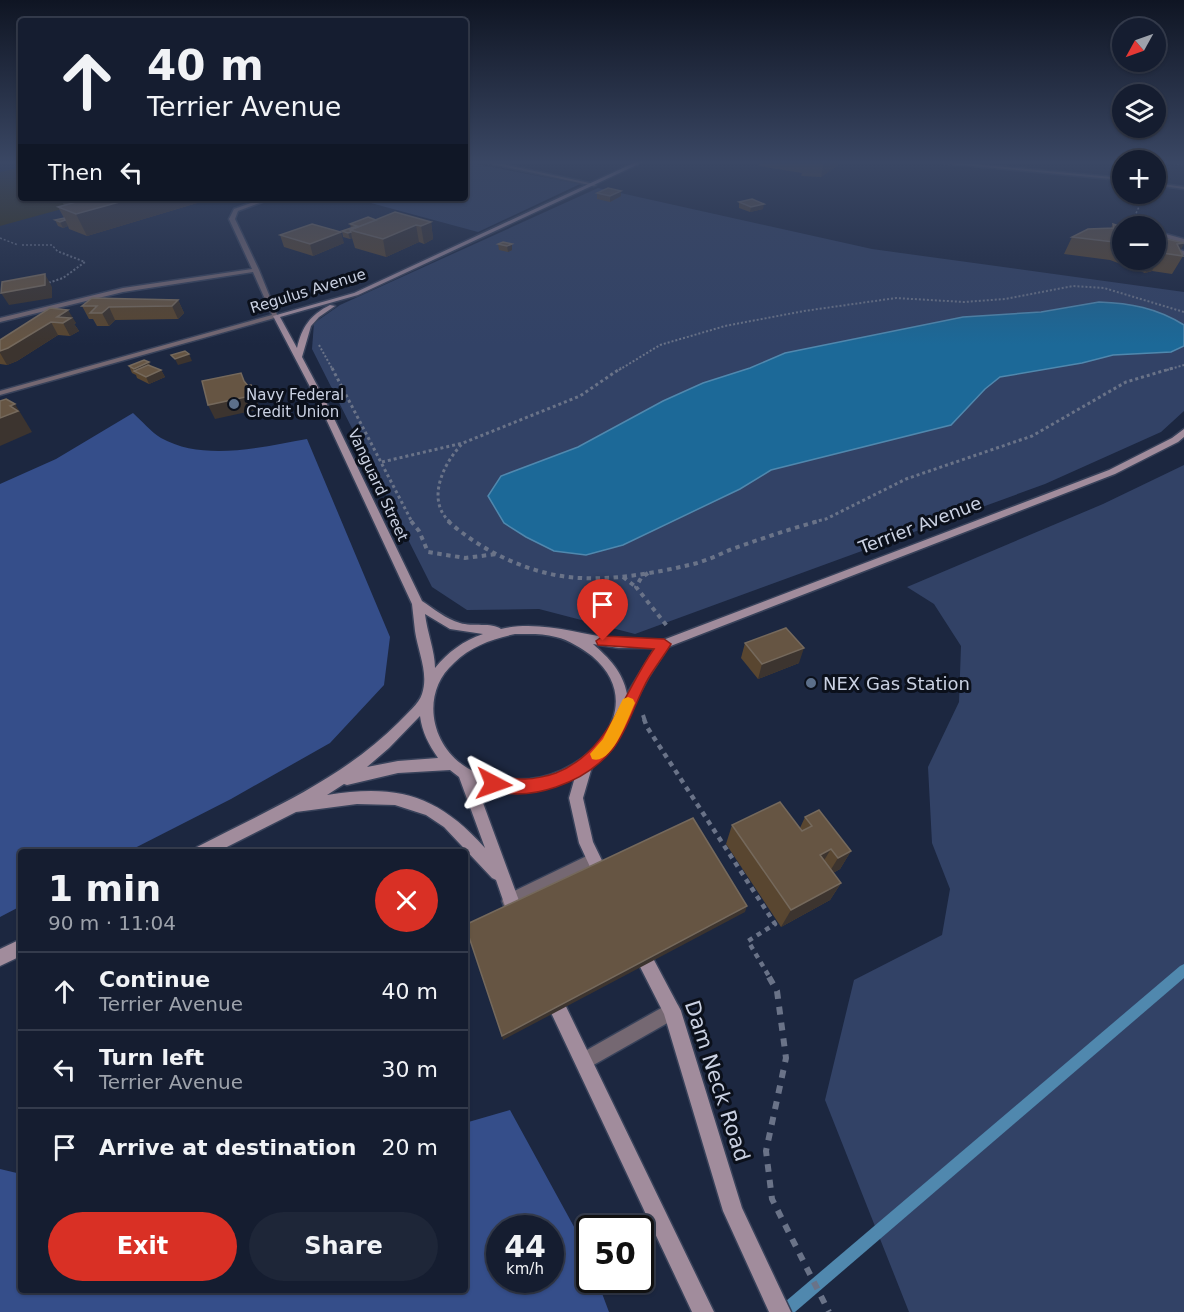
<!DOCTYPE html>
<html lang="en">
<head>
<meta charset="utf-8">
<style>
	:root { --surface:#151d30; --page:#1e2638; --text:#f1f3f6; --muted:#9da2ab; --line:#343b4c; --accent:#d93025 }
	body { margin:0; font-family:"DejaVu Sans",sans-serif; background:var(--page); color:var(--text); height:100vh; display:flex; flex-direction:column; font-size:22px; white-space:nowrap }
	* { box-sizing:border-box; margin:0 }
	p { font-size:20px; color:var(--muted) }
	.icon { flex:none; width:33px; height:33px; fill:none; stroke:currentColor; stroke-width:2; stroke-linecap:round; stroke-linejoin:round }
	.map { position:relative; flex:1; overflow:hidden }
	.details { position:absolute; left:18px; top:849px; width:450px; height:444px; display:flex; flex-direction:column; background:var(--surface); border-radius:6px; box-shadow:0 2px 4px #0004,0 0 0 2px var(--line) }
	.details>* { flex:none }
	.guide { position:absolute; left:18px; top:18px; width:450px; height:183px; border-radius:6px; box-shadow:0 2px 4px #0004,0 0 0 2px var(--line); background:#151d30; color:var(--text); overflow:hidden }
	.needle { width:39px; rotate:230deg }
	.controls { position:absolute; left:1112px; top:18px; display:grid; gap:12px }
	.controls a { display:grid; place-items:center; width:54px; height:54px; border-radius:50%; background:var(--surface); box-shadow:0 2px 4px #0004,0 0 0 2px var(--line); font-size:30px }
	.speed { position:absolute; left:486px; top:1215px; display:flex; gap:12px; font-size:30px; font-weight:700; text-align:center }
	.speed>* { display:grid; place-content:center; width:78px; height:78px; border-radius:50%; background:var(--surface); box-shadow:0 2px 4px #0004,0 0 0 2px var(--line); line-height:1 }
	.speed small { font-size:15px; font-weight:400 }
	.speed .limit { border:3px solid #111; border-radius:9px; background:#fff; color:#111 }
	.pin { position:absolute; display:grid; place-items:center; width:51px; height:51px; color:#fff; margin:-62px -26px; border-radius:50% 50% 50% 0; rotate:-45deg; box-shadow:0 0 6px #0007 }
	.pin .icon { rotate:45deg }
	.me { position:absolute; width:66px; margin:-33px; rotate:94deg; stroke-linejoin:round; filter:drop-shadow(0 0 4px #0008) }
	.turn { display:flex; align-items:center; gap:21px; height:126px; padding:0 30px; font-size:27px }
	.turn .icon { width:78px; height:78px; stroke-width:2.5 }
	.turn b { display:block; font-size:42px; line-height:51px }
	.then { display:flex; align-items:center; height:57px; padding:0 30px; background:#0003; gap:12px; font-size:22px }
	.round { display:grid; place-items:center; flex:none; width:63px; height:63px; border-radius:32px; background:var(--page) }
	.head { display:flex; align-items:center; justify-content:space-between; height:102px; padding:0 30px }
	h1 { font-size:36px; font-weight:700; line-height:45px }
	.action { display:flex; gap:12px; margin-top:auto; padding:12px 30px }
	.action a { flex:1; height:69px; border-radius:36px; background:var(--accent); color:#fff; font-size:24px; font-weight:700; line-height:69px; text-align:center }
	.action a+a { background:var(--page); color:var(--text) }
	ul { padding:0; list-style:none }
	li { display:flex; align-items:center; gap:18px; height:78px; padding:0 30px; border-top:2px solid var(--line) }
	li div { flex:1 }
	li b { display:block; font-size:22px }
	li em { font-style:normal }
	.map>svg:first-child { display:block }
	.green { fill:#324266 }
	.forest { fill:#354e8a; fill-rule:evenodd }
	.sand { fill:#372f0e }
	.water { fill:#1c6998; stroke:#5088ae; stroke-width:1.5 }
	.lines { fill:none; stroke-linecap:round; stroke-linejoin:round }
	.stream { fill:#5088ae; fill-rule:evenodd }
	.lane-casing { stroke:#38425a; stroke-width:3 }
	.street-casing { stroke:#38425a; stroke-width:3 }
	.secondary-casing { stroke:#38425a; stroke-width:3 }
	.path-far5 { stroke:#6a7388; stroke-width:1.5; stroke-dasharray:2 2; stroke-linecap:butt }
	.path-far4 { stroke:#6a7388; stroke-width:2; stroke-dasharray:2 2; stroke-linecap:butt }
	.path-far3 { stroke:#6a7388; stroke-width:3; stroke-dasharray:3 3; stroke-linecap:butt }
	.path-far2 { stroke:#6a7388; stroke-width:4; stroke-dasharray:4.5 4.5; stroke-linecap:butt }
	.path-far1 { stroke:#6a7388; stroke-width:4.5; stroke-dasharray:5 5; stroke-linecap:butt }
	.path { stroke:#6a7388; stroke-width:6; stroke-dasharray:8 8; stroke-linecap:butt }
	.lane { fill:#756872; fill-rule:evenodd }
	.street { fill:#756872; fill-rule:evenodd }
	.secondary { fill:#a18c9c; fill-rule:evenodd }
	.wall { fill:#594630 }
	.shaded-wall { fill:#3c342f }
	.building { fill:#665543; stroke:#75695c; stroke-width:1.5 }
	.route { fill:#d93025; stroke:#8d1f18; stroke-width:1.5 }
	.slow { fill:#f59e0b }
	.service-dot { fill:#5c6f8a; stroke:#0b101b; stroke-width:2 }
	.labels { text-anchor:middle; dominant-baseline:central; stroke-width:6; stroke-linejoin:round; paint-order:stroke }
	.far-street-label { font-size:15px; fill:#cad1e2; stroke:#0b101b }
	.far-poi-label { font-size:15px; fill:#cad1e2; stroke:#0b101b; text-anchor:start }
	.street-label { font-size:18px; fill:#cad1e2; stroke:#0b101b }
	.poi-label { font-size:18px; fill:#cad1e2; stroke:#0b101b; text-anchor:start }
	.near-street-label { font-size:21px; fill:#cad1e2; stroke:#0b101b }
</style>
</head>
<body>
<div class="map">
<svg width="1184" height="1312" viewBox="0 0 1184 1312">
	<rect width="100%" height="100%" fill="#1c2740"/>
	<g class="green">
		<path d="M465,162L580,184L478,232L356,199L465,198Z"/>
		<path d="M598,188L872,249L1184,292V411L1161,432L1045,484L635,634L539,609L467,610L432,587L312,349L314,323L340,305Z"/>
		<path d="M1184,465V1312H909L825,1100L854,980L942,935L950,889L932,843L928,767L959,702L961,646L934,604L907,587L1103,504Z"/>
	</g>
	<g class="forest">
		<path d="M133,413C142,421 151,432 161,438C204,462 262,447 307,439L390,637L384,685L330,743L231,799L127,852H21V906L0,917V484L56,459Z"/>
		<path d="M510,1110L584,1245L589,1259L590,1280H597L609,1312H0V1169L21,1174V1290H465V1123ZM500,1228H550V1280H500Z"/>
	</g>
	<path class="sand" d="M21,167V198H102L0,226V172Z"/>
	<path class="water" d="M1099,302C1130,303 1157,308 1184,325V346L1171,352L1113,355L1082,363L1000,377L985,389L951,425L771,470L740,489L623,545L586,555L554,551L526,537L504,523L488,496L501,476L578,447L663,401L703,383L750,368L785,353L963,317L1041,312Z"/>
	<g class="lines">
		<path class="stream" d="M1184,964V978L795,1312H776L779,1307L1180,966Z"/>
		<defs>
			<g id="lane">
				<path d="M1155,231L1184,239V243L1155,235Z"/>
				<path d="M1155,243L1184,251V255L1155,247Z"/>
				<path d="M593,853L598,855L601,860L598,865L510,909L504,906L502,901L504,896Z"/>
				<path d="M672,1002L678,1005L681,1011L678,1017L590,1067L584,1070L578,1067L575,1061L578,1055Z"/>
			</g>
			<g id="street">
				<path d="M488,161L594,184L596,185L594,186L478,161Z"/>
				<path d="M941,161L1122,178V180L920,161Z"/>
				<path d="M1155,183L1184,187V189L1155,185Z"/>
				<path d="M265,198H273L238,211L235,219L259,270L278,317L0,395V391L272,315L253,272L123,292L0,322V318L123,288L252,269L229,219L234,209Z"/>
			</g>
			<g id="secondary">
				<path d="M638,161H645L358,295L280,317L297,348C302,327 310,315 330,305L335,306L319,317L311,326L302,357L328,406L422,601C434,609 446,619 460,623C472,627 492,622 501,629C540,620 578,634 616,639C632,641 648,640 663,640L1109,470L1172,438L1184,429V437L1178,442L1115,474L668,647L648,678L626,719L619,737L609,751L592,767L583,798L593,842L610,877L607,882L602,884L597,882L579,843L569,798L575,777C544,792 509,796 476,784L525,917L523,923L517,925L511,923L496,880L492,878L444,827L426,815L395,805L357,804L296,812L217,852H195L197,847C268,810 341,780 399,722C406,714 419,704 422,694C429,673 418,652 415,631C414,622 413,613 412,604L320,406L273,316L354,293ZM425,614L450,629L483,634C463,641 448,652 435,668C435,651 427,632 425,614ZM515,634C529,634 542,633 556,637C569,640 581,648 592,656C651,706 589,773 530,779C511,780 488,779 471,770C431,749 419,694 454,663C471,646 492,639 515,634ZM593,644L619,648H655L627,694C623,672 609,658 593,644ZM420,716C422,732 429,745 438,758L398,761L367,767L389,748ZM450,770L459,777L485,848C437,794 396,784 327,795L344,784L347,785L398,773Z"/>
				<path d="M21,939V956L0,966V949Z"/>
				<path d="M640,943L646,945L681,1011L742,1208L791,1312H769L723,1211L664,1014L632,951L634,945Z"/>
				<path d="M552,987L558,990L714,1312H692L546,1002L543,996L546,990Z"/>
			</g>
		</defs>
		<use href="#lane" class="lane-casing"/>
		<use href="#street" class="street-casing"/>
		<use href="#secondary" class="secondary-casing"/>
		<g class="path-far5">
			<path d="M1157,161L1184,165"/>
			<path d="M1131,224L1145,194"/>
			<path d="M0,238L18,245"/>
			<path d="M22,245H52L58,252"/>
		</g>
		<g class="path-far4">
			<path d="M45,284L63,278L85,262L57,251"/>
			<path d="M319,345L333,370"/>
			<path d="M619,370L660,345L725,326L804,311L896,298L964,302L1005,299L1073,286L1104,288L1184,312"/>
			<path d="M1167,370L1184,365"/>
		</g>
		<g class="path-far3">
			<path d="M332,368L412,522"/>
			<path d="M382,462L463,443L580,396L621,368"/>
			<path d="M450,522C425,500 444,462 463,443"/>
			<path d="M813,522L826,519L906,479L1032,436L1126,382L1173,368"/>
		</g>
		<g class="path-far2">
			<path d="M411,521L419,531L428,552L465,558L497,554"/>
			<path d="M448,521C482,552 534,576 580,578C615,580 655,573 689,565C704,562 718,555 732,549C761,539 789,529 819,521"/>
			<path d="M648,573L641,578L636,587L667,626"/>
			<path d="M623,577L636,587"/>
			<path d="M643,715L645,721"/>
		</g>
		<path class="path-far1" d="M644,719L647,727L775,924L748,941L770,978"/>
		<path class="path" d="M769,977L777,991L786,1058L766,1151L772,1199L829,1312"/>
		<use href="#lane" class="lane"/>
		<use href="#street" class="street"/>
		<use href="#secondary" class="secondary"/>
	</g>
	<g class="wall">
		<path d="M760,161H839L838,165L821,177L801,176L802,173L759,166Z"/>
		<path d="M597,193L621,196L610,202L597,199Z"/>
		<path d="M61,199L207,200L87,236L69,229L68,226L63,228L58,226L55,220L64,218L58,207L64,205Z"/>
		<path d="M739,202L763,209L750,212L739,208Z"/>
		<path d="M376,220L431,222L433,239L424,244L419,242L386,257L355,248L352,238L350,239L343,237L342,231L351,228L350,224Z"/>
		<path d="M1113,224L1122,227V260H1155V238L1181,251L1183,256L1172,274L1152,271L1145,273L1110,260L1064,254L1072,237L1111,228Z"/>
		<path d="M334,230L344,243L313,256L284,247L280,235Z"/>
		<path d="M498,244H512V250L508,252L499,250Z"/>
		<path d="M178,300L184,313L178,319L115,320L109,326H97L93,319H89L82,306Z"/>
		<path d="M50,308L76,323L74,324L79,331L70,336L58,335L17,361L7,365L0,364V340Z"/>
		<path d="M129,366H151L161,370L165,377L149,384L137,378L136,375L132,373Z"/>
		<path d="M745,643L799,663L758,679L741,658Z"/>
		<path d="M805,817L851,851L840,869L833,873L841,883L830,900L781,927L726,844L732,825L800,828Z"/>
	</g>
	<g class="shaded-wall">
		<path d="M824,161H839L838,165L821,177Z"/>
		<path d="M621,191V196L610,202V196Z"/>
		<path d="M134,198H207V200L87,236L76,214Z"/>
		<path d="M764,204L763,209L750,212L751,207Z"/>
		<path d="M65,220L68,226L63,228L60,222Z"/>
		<path d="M431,222L433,239L424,244L421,226Z"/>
		<path d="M416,225L419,242L386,257L383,239Z"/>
		<path d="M334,229L335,234L341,232L344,243L313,256L310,244Z"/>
		<path d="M351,232L352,238L350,239L348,233Z"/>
		<path d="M512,244V250L508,252L507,246Z"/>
		<path d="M1177,244H1184L1178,255Z"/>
		<path d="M1162,253L1152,271L1145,273L1152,260H1155V255Z"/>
		<path d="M45,274L52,287V298L9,305L1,293Z"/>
		<path d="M178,300L184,313L178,319L172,306Z"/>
		<path d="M109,307L115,320L109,326L102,313Z"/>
		<path d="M68,310L76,323L74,324L79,331L70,336L63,323L57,317Z"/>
		<path d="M51,322L58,335L17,361L7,365L0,353V351Z"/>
		<path d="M189,354L192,361L178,365L175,359Z"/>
		<path d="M149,362L152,369L135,372L134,369Z"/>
		<path d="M161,370L165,377L149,384L146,377Z"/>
		<path d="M251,385L260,409L215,419L208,405Z"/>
		<path d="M15,404L32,432L0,446V418L10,406Z"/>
		<path d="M804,648L799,663L758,679L762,664Z"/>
		<path d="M831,849L820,867V855Z"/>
		<path d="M851,851L840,869L827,876L838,858Z"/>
		<path d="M841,883L830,900L781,927L791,910Z"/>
		<path d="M747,906L745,912L503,1040L502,1036Z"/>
	</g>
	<g class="building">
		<path d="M608,188L621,191L610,196L597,193Z"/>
		<path d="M65,198H134L76,214L58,207L73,203L61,199Z"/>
		<path d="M752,199L764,204L751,207L739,202Z"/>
		<path d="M395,212L431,222L421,226L416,225L383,239L350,230Z"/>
		<path d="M368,217L376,220L350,230L351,232L348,233L342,231L357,226L350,224Z"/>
		<path d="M64,218L65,220L60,222L55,220Z"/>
		<path d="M312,224L341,232L310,244L280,235Z"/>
		<path d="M1113,224L1122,227V243L1072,237L1088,229L1114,228Z"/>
		<path d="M1155,238L1159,239H1167L1184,243L1177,244L1183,256L1162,253L1155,255Z"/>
		<path d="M503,242L512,244L507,246L498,244Z"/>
		<path d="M45,274V285L1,293L2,282Z"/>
		<path d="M92,298L178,300L172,306L109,307L102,313H90L97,306H82Z"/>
		<path d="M50,308L68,310L57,317L71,318L63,323L51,322L8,348L0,351V340Z"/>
		<path d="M185,351L189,354L175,359L171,355Z"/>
		<path d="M144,360L149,362L134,369L129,366Z"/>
		<path d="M148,365L161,370L146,377L134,371Z"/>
		<path d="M241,373L244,381L248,386L251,385L255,395L208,405L202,381Z"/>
		<path d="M6,399L15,404L10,406L18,411L0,418V401Z"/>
		<path d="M786,628L804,648L762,664L745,643Z"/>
		<path d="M780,802L802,831L812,826L805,817L819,810L851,851L838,858L831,849L820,855L841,883L791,910L732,825Z"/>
		<path d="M693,818L747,906L502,1036L465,925Z"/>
	</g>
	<linearGradient id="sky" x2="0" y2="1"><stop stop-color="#0f1523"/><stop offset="0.47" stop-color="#3a4764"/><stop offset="1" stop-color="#3a4764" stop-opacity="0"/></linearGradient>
	<rect width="1184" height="345" fill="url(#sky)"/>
	<path class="route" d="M603,636L664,639L671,644C664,656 655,667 648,679C636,700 628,730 613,749C586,782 530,804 488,789L486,784L488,779C500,775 513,779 525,779C534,779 548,776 556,773C610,752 623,692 654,649L598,645L596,641Z"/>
	<path class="slow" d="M628,697L633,699L635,703C628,718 612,766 592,759L590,754L603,739L623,699Z"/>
	<g class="service-dot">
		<circle cx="234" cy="404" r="6"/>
		<circle cx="811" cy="683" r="6"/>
	</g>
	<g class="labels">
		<g class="far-street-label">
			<text transform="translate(308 291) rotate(-17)">Regulus Avenue</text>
			<text transform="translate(378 485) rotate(65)">Vanguard Street</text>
		</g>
		<g class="far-poi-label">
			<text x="246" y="395">Navy Federal<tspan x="246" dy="17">Credit Union</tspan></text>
		</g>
		<g class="street-label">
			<text transform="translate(920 525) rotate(-21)">Terrier Avenue</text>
		</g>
		<g class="poi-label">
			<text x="823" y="683">NEX Gas Station</text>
		</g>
		<g class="near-street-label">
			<text transform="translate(717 1081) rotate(72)">Dam Neck Road</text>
		</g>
	</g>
</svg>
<div class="controls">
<a><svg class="needle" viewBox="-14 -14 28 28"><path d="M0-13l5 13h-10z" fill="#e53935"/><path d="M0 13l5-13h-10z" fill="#9da2ab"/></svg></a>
<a><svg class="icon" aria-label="layers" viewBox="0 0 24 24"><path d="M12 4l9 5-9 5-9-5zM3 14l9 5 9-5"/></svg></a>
<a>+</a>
<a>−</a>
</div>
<div class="speed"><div>44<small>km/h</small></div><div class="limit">50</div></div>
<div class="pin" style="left:603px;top:641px;background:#d93025"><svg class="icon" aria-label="arrive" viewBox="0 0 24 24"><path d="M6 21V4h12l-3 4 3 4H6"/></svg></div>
<svg class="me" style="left:494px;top:784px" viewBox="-20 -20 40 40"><path d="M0-17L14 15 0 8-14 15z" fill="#d93025" stroke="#fff" stroke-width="4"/></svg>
<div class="guide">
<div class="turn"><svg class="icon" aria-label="ahead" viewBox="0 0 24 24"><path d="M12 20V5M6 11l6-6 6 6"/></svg><div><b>40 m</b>Terrier Avenue</div></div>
<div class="then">Then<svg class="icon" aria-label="left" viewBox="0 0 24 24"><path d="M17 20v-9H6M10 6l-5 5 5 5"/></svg></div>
</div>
<section class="details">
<div class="head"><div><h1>1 min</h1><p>90 m · 11:04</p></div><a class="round" style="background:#d93025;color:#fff"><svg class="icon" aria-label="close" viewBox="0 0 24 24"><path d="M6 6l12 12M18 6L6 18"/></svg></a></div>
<ul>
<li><svg class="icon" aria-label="ahead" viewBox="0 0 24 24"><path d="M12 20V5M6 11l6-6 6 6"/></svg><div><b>Continue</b><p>Terrier Avenue</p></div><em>40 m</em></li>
<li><svg class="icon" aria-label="left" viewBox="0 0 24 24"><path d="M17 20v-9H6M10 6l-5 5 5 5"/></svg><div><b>Turn left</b><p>Terrier Avenue</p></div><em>30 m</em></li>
<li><svg class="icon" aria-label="arrive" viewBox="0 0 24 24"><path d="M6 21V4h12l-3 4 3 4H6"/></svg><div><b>Arrive at destination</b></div><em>20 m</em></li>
</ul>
<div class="action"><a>Exit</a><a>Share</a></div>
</section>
</div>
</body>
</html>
